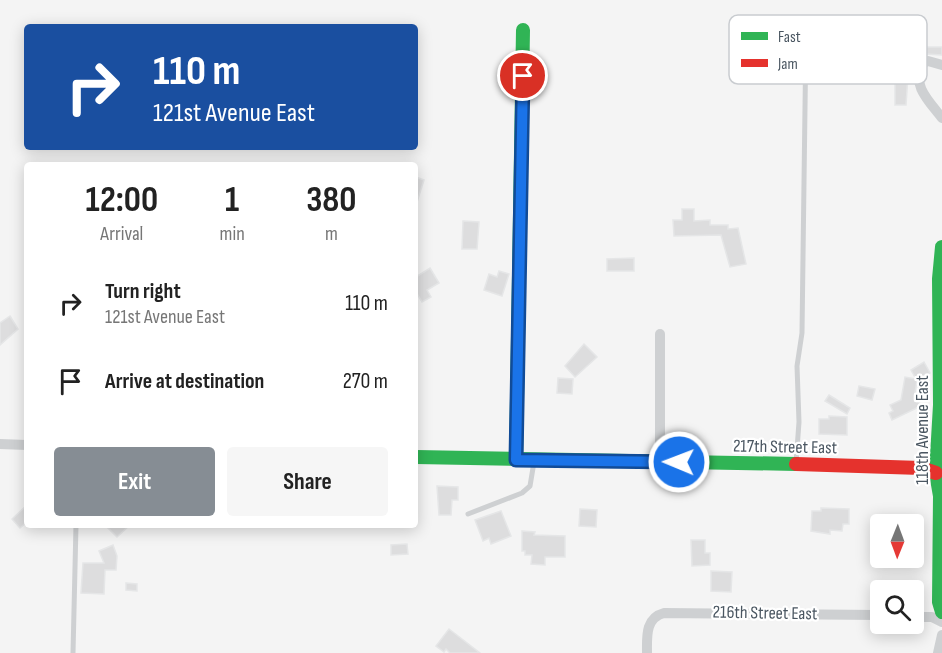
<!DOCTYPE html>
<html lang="en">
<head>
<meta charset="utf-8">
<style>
	:root { --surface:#fff; --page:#f6f6f6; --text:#222; --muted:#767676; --accent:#868d94 }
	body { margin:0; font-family:"Sofia Sans Condensed",sans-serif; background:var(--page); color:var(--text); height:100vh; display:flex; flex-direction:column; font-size:22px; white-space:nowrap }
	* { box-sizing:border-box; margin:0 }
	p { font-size:20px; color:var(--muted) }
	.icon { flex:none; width:33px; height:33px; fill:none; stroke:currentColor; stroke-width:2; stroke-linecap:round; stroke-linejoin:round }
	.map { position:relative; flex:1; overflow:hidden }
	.side { position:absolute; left:24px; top:162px; width:394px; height:366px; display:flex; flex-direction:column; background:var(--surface); border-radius:6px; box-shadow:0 3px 15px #0003 }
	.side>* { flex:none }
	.top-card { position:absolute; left:24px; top:24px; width:394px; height:126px; border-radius:6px; box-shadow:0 3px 15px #0003; background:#1a4fa0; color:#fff; overflow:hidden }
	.needle { width:39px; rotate:181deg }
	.tools { position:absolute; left:870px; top:514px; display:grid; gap:12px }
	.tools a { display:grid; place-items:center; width:54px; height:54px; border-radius:6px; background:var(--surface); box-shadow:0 3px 15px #0003; font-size:30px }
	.pin { position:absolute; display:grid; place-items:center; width:51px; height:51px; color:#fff; margin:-26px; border:3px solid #fff; border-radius:50%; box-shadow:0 2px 6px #0007 }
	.me { position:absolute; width:66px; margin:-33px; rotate:271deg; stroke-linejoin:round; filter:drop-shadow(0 0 4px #0008) }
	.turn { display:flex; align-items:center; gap:21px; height:126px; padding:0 30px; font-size:27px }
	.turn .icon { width:78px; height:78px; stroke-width:2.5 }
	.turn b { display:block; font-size:42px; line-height:51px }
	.eta { display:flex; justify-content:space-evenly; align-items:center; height:102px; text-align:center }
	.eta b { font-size:36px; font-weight:700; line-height:42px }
	.cta { display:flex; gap:12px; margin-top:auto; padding:12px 30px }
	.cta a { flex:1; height:69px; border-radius:6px; background:var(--accent); color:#fff; font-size:24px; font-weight:700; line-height:69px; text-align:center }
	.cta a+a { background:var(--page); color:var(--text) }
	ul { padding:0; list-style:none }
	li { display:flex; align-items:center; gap:18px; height:78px; padding:0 30px }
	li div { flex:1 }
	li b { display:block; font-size:22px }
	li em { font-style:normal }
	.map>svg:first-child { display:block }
	.building { fill:#ddddde; stroke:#e5e6e7; stroke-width:1.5 }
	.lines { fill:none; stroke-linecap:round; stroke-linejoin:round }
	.lane { stroke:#ced0d2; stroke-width:5 }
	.street { stroke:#ced0d2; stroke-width:10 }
	.fast { stroke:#30b455; stroke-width:14 }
	.jam { stroke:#e5322d; stroke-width:14 }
	.route-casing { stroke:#114b97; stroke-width:15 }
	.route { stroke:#1a73e8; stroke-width:10 }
	.labels { text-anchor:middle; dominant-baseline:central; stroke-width:4.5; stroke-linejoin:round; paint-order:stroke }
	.street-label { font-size:18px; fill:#4a5661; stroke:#fff }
	.key { fill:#fff; stroke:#c9ccd0; stroke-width:1.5 }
	.key-label { font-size:16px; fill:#4a5661 }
</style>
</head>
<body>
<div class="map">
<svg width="942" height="653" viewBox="0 0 942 653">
	<rect width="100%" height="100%" fill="#f4f4f4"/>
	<g class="building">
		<path d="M908,47H942V55L926,54L908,59Z"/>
		<path d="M895,75H908L906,105H895Z"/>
		<path d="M416,177L424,180L417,202L416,201Z"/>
		<path d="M682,209H694V221L710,220V225H728V229L738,228L746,264L730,267L721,235L674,236L673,220H682Z"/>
		<path d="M463,221L479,222L477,249H462Z"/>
		<path d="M634,258V271H607V259Z"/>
		<path d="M430,268L439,283L427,290L431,297L422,302L416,292V277Z"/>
		<path d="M499,271L509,274L502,296L484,290L489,274L497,277Z"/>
		<path d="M10,316L18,329L0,345V323Z"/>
		<path d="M584,344L597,357L575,377L565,366Z"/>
		<path d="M924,362L930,373L917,380L915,393L921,406L892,420L889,413L893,411L890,405L901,400L905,377L916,379L911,370Z"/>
		<path d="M558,378L573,379L572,394L557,393Z"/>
		<path d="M859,386L875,389L872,400L857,396Z"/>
		<path d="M829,395L850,408L847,414L825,401Z"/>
		<path d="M829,416L847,417V435L819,434V419H829Z"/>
		<path d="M437,486L458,487V500H452L451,515H439Z"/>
		<path d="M27,505V522L20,528L12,519Z"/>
		<path d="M821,508L849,509V524H843L842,531L830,530V534L811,531L812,511H821Z"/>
		<path d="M580,509L597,510L596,527L579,526Z"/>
		<path d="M501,511L511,536L491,544L489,538L483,541L475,520Z"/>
		<path d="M105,525H130L117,537Z"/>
		<path d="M522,531L535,532L534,535L565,536V557H545V565L531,564L532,555H525V551H522Z"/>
		<path d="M691,540H705V553H710V565L692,566Z"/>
		<path d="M407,544L408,554L391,555V545Z"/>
		<path d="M113,545L117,556L116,570H105L104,594L81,593L83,563H104L99,551Z"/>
		<path d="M711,571L732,572L731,592L711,591Z"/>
		<path d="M126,583L137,584V591L126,590Z"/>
		<path d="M449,629L480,653H450L446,649L444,652L436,646Z"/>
	</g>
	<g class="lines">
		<g class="lane">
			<path d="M796,463L799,422L797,366L802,333L806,33"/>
			<path d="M468,514L522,493L530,486L534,462"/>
			<path d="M73,653L76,525"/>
		</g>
		<g class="street">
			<path d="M942,65L928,61L921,64C912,86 929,101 942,118"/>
			<path d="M660,334V462"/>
			<path d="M0,444L27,445"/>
			<path d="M914,617H932L942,622"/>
			<path d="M647,653C647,637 645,618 664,613L880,615"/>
			<path d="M938,653L942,635"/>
		</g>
		<g class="fast">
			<path d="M942,247L939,279L940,405L936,473L940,496L939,602L942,612"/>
			<path d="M416,457L796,464"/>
			<path d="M516,460L523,30"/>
		</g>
		<path class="jam" d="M796,464L921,468L936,473"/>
	</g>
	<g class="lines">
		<defs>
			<path id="route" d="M523,76L516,460L679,462"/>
		</defs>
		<use href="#route" class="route-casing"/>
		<use href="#route" class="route"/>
	</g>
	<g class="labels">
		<g class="street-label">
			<text transform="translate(922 430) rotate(-90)">118th Avenue East</text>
			<text transform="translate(785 447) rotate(1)">217th Street East</text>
			<text transform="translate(765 613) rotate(1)">216th Street East</text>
		</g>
	</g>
	<rect x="729" y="15" width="198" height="69" rx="9" class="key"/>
	<rect x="741" y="32" width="27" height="8" fill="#30b455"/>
	<rect x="741" y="59" width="27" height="8" fill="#e5322d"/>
	<g class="key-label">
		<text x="778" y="42">Fast</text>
		<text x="778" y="69">Jam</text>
	</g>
</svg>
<div class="tools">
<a><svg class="needle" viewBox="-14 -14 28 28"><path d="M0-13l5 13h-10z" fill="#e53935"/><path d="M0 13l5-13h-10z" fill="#767676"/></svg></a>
<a><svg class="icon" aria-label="search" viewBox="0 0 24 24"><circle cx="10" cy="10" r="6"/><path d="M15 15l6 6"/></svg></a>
</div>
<div class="pin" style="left:523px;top:76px;background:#d93025"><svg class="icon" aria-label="arrive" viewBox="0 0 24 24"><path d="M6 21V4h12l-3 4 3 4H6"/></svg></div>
<svg class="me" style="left:679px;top:462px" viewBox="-20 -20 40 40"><circle r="17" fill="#1a73e8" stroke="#fff" stroke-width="3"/><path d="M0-11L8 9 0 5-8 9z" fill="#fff"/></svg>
<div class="top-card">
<div class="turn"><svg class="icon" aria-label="right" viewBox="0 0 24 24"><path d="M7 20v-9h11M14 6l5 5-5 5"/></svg><div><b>110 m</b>121st Avenue East</div></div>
</div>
<section class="side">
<div class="eta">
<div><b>12:00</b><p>Arrival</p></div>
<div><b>1</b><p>min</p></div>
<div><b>380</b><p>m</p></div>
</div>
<ul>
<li><svg class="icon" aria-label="right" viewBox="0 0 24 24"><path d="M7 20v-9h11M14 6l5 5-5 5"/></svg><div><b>Turn right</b><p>121st Avenue East</p></div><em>110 m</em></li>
<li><svg class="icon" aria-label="arrive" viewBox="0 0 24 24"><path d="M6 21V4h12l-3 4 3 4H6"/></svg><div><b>Arrive at destination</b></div><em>270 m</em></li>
</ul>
<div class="cta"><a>Exit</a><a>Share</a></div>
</section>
</div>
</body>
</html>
